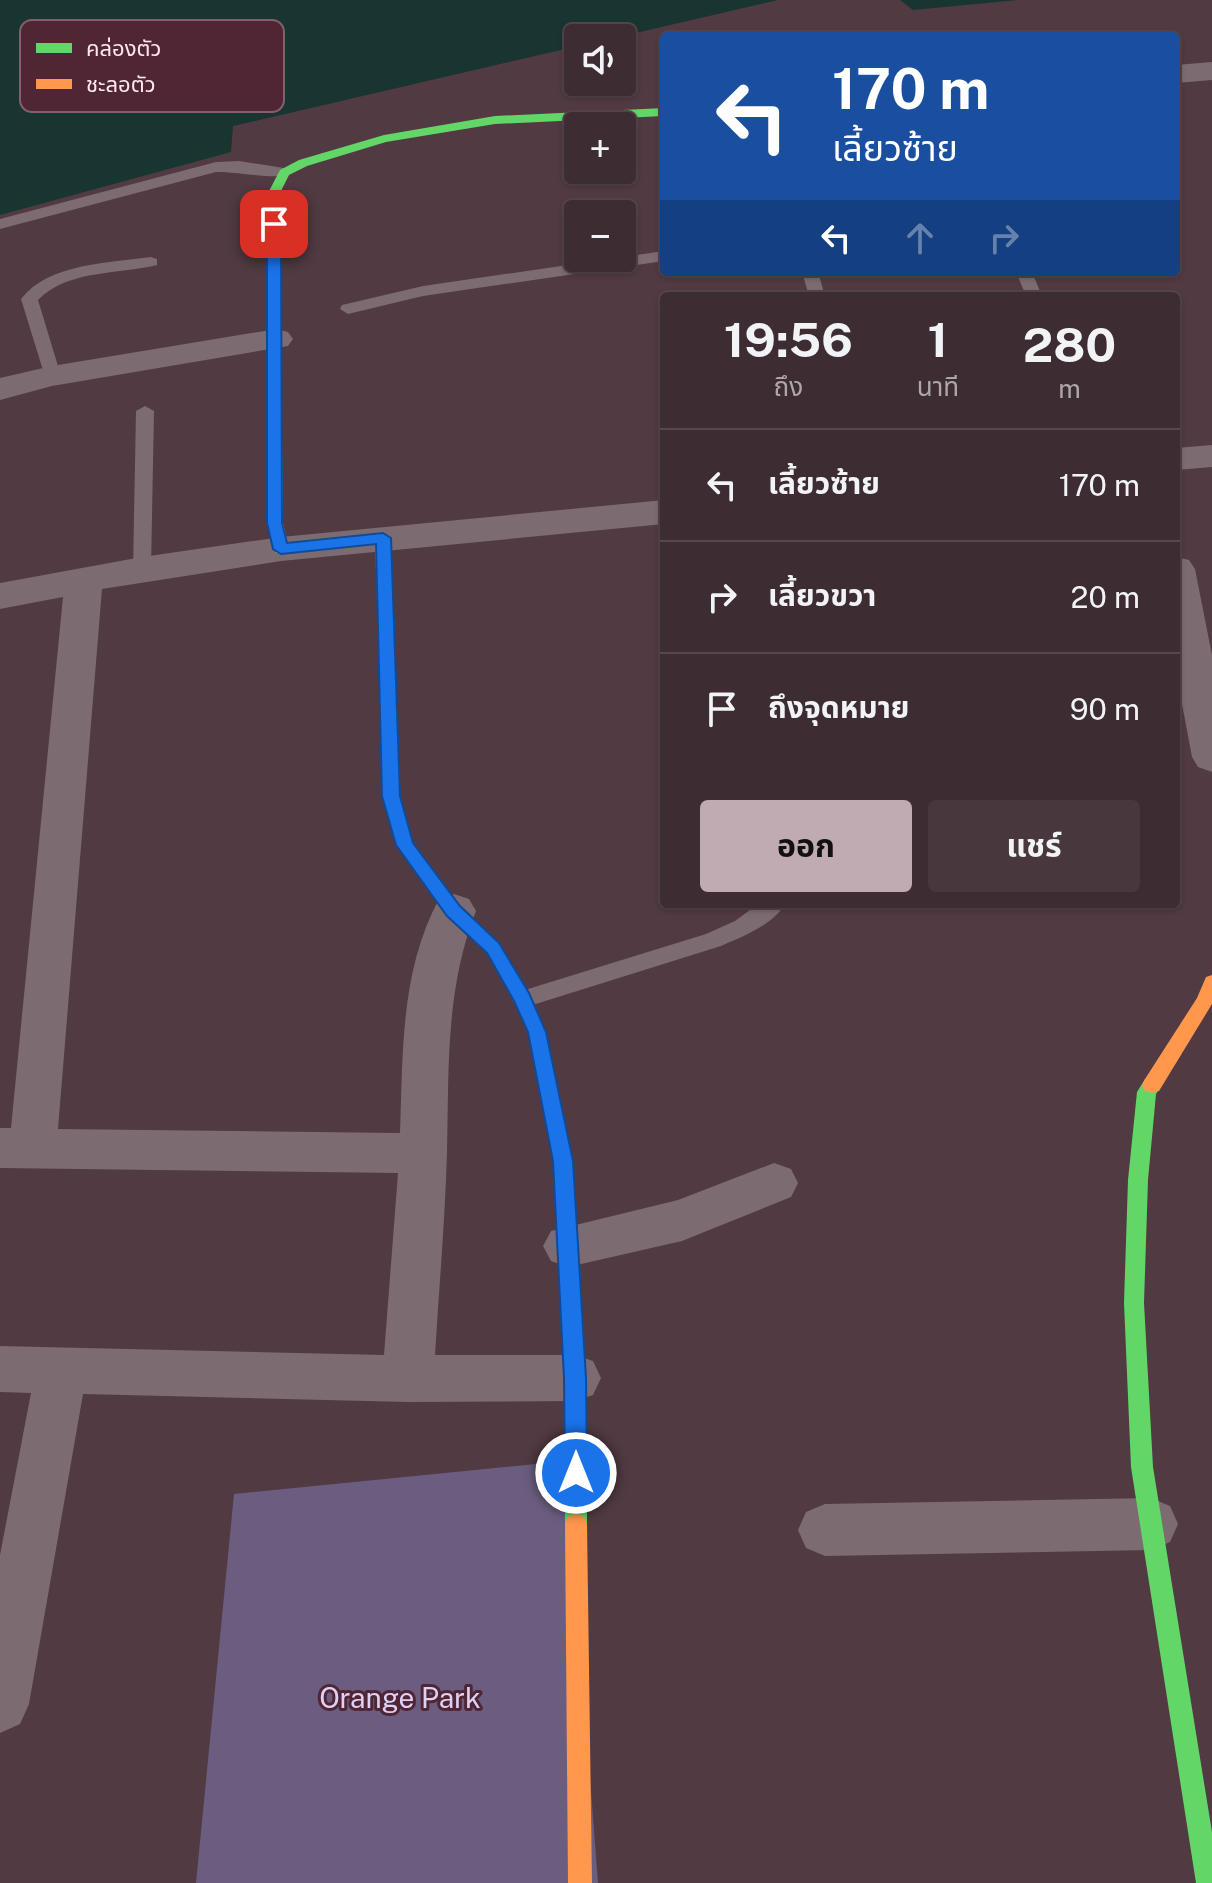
<!DOCTYPE html>
<html lang="th">
<head>
<meta charset="utf-8">
<style>
	:root { --surface:#3d2c32; --page:#48383e; --text:#f1f3f6; --muted:#ada7ac; --line:#56484d; --accent:#c1abb2 }
	body { margin:0; font-family:"Public Sans","Noto Sans Thai",sans-serif; background:var(--page); color:var(--text); height:100vh; display:flex; flex-direction:column; font-size:30px; white-space:nowrap }
	* { box-sizing:border-box; margin:0 }
	p { font-size:26px; color:var(--muted) }
	.icon { flex:none; width:44px; height:44px; fill:none; stroke:currentColor; stroke-width:2; stroke-linecap:round; stroke-linejoin:round }
	.map { position:relative; flex:1; overflow:hidden }
	.sheet { position:absolute; left:660px; top:292px; width:520px; height:616px; display:flex; flex-direction:column; background:var(--surface); border-radius:8px; box-shadow:0 2px 6px #0004,0 0 0 2px var(--line) }
	.sheet>* { flex:none }
	.banner { position:absolute; left:660px; top:32px; width:520px; height:244px; border-radius:8px; box-shadow:0 2px 6px #0004,0 0 0 2px var(--line); background:#1a4fa0; color:#fff; overflow:hidden }
	.fabs { position:absolute; left:564px; top:24px; display:grid; gap:16px }
	.fabs a { display:grid; place-items:center; width:72px; height:72px; border-radius:8px; background:var(--surface); box-shadow:0 2px 6px #0004,0 0 0 2px var(--line); font-size:40px }
	.pin { position:absolute; display:grid; place-items:center; width:68px; height:68px; color:#fff; margin:-34px; border-radius:16px; box-shadow:0 4px 12px #0006 }
	.me { position:absolute; width:88px; margin:-44px; rotate:0deg; stroke-linejoin:round; filter:drop-shadow(0 0 6px #0008) }
	.turn { display:flex; align-items:center; gap:28px; height:168px; padding:0 40px; font-size:36px }
	.turn .icon { width:104px; height:104px; stroke-width:2.5 }
	.turn b { display:block; font-size:56px; line-height:68px }
	.lanes { display:flex; align-items:center; height:76px; padding:0 40px; background:#0003; justify-content:center; gap:40px; direction:ltr }
	.lanes .off { opacity:.35 }
	.eta { display:flex; justify-content:space-evenly; align-items:center; height:136px; text-align:center }
	.eta b { font-size:48px; font-weight:700; line-height:56px }
	.action { display:flex; gap:16px; margin-top:auto; padding:16px 40px }
	.action a { flex:1; height:92px; border-radius:8px; background:var(--accent); color:#111; font-size:32px; font-weight:700; line-height:92px; text-align:center }
	.action a+a { background:var(--page); color:var(--text) }
	ul { padding:0; list-style:none }
	li { display:flex; align-items:center; gap:24px; height:112px; padding:0 40px; border-top:2px solid var(--line) }
	li div { flex:1 }
	li b { display:block; font-size:30px }
	li em { font-style:normal }
	.map>svg:first-child { display:block }
	.green { fill:#6b5d7f }
	.water { fill:#193531 }
	.lines { fill:none; stroke-linecap:round; stroke-linejoin:round }
	.lane { fill:#7c6b71; fill-rule:evenodd }
	.street { fill:#7c6b71; fill-rule:evenodd }
	.fast { fill:#63d668; fill-rule:evenodd }
	.slow { fill:#ff974d; fill-rule:evenodd }
	.route { fill:#1a73e8; stroke:#114b97; stroke-width:2 }
	.labels { text-anchor:middle; dominant-baseline:central; stroke-width:6; stroke-linejoin:round; paint-order:stroke }
	.near-park-label { font-size:28px; fill:#ddd1f6; stroke:#502634 }
	.key { fill:#502634; stroke:#84606c; stroke-width:2 }
	.key-label { font-size:22px; fill:#fee8ee }
</style>
</head>
<body>
<div class="map">
<svg width="1212" height="1883" viewBox="0 0 1212 1883">
	<rect width="100%" height="100%" fill="#513a42"/>
	<path class="green" d="M566,1461L598,1883H196L234,1494Z"/>
	<g class="water">
		<path d="M0,0H778L614,38H578V46L233,126L231,152L0,215Z"/>
		<path d="M900,0H1018L913,10Z"/>
	</g>
	<g class="lines">
		<g class="lane">
			<path d="M239,161L284,168L292,173C281,181 234,171 216,172L0,229V219L216,162Z"/>
			<path d="M664,251V261L423,296L348,314L340,309L342,305L423,286Z"/>
			<path d="M151,257L157,259V265C117,275 69,269 38,300L61,376L52,381L46,380L21,299C49,263 109,263 151,257Z"/>
			<path d="M802,272H818L825,296H809Z"/>
			<path d="M1016,272H1032L1042,296H1026Z"/>
			<path d="M145,406L154,411L151,569L142,575L133,569L136,411Z"/>
			<path d="M758,904H785C773,925 742,937 721,946L523,1008L515,1005L512,999L515,993L706,934L735,921Z"/>
		</g>
		<g class="street">
			<path d="M1212,62V80L1176,83V65Z"/>
			<path d="M276,329L288,332L293,339L288,346L52,386L0,400V378L52,366Z"/>
			<path d="M1212,445V467L1176,470V448Z"/>
			<path d="M664,500V524L281,561L102,589L58,1129L400,1133C403,1053 400,972 439,899L454,894L469,899L476,911C445,990 449,1070 447,1153C445,1221 439,1288 435,1355H575L593,1361L601,1378L593,1395L575,1401L408,1402L83,1394L29,1704L20,1724L0,1733V1555L31,1393L0,1392V1346L384,1355L398,1173L0,1168V1128H11L63,597L0,609V583L142,557L281,537Z"/>
			<path d="M1176,557L1189,560L1195,569L1212,655V772L1198,767L1192,757L1176,672Z"/>
			<path d="M774,1163L791,1169L798,1183L791,1197L682,1241L568,1267L551,1261L543,1246L551,1231L678,1200Z"/>
			<path d="M1151,1498L1170,1506L1178,1524L1170,1542L1151,1550L825,1556L806,1548L798,1530L806,1512L825,1504Z"/>
		</g>
		<g class="fast">
			<path d="M664,108V116L495,124L386,142L307,166L289,175L279,195L283,523L289,549L286,553H276L267,523V195L280,170L299,160L384,135L495,116Z"/>
			<path d="M383,533L391,538L399,796L413,843L460,906L499,943L532,999L546,1032L573,1161L586,1378L587,1524L584,1531L576,1535L568,1531L565,1524L564,1378L553,1161L528,1032L515,1001L487,953L448,916L396,845L383,796L375,538Z"/>
			<path d="M1152,1077L1159,1079L1162,1085L1156,1094L1148,1180L1144,1303L1153,1467L1212,1832V1883H1196L1131,1467L1124,1303L1128,1180L1137,1092L1145,1079Z"/>
		</g>
		<g class="slow">
			<path d="M1212,975V1004L1159,1091L1152,1093L1145,1091L1142,1085L1145,1079L1197,998L1206,977Z"/>
			<path d="M576,1513L584,1517L587,1524L592,1883H568L565,1524L568,1517Z"/>
		</g>
	</g>
	<path class="route" d="M274,220L281,224L282,523L287,543L383,533L391,538L400,796L413,843L460,906L499,943L529,993L546,1032L573,1161L586,1378L587,1473L584,1480L576,1483L568,1480L565,1473L564,1378L553,1161L528,1032L514,1001L487,953L447,916L396,845L382,796L376,544L281,554L273,549L267,523V224Z"/>
	<g class="labels">
		<g class="near-park-label">
			<text x="400" y="1697">Orange Park</text>
		</g>
	</g>
	<rect x="20" y="20" width="264" height="92" rx="12" class="key"/>
	<rect x="36" y="43" width="36" height="10" fill="#63d668"/>
	<rect x="36" y="79" width="36" height="10" fill="#ff974d"/>
	<g class="key-label">
		<text x="86" y="56">คล่องตัว</text>
		<text x="86" y="92">ชะลอตัว</text>
	</g>
</svg>
<div class="fabs">
<a><svg class="icon" aria-label="sound" viewBox="0 0 24 24"><path d="M4 9h4l5-4v14l-5-4H4zM17 9q2 3 0 6"/></svg></a>
<a>+</a>
<a>−</a>
</div>
<div class="pin" style="left:274px;top:224px;background:#d93025"><svg class="icon" aria-label="arrive" viewBox="0 0 24 24"><path d="M6 21V4h12l-3 4 3 4H6"/></svg></div>
<svg class="me" style="left:576px;top:1473px" viewBox="-20 -20 40 40"><circle r="17" fill="#1a73e8" stroke="#fff" stroke-width="3"/><path d="M0-11L8 9 0 5-8 9z" fill="#fff"/></svg>
<div class="banner">
<div class="turn"><svg class="icon" aria-label="left" viewBox="0 0 24 24"><path d="M17 20v-9H6M10 6l-5 5 5 5"/></svg><div><b>170 m</b>เลี้ยวซ้าย</div></div>
<div class="lanes"><svg class="icon" aria-label="left" viewBox="0 0 24 24"><path d="M17 20v-9H6M10 6l-5 5 5 5"/></svg><svg class="icon off" aria-label="ahead" viewBox="0 0 24 24"><path d="M12 20V5M6 11l6-6 6 6"/></svg><svg class="icon off" aria-label="right" viewBox="0 0 24 24"><path d="M7 20v-9h11M14 6l5 5-5 5"/></svg></div>
</div>
<section class="sheet">
<div class="eta">
<div><b>19:56</b><p>ถึง</p></div>
<div><b>1</b><p>นาที</p></div>
<div><b>280</b><p>m</p></div>
</div>
<ul>
<li><svg class="icon" aria-label="left" viewBox="0 0 24 24"><path d="M17 20v-9H6M10 6l-5 5 5 5"/></svg><div><b>เลี้ยวซ้าย</b></div><em>170 m</em></li>
<li><svg class="icon" aria-label="right" viewBox="0 0 24 24"><path d="M7 20v-9h11M14 6l5 5-5 5"/></svg><div><b>เลี้ยวขวา</b></div><em>20 m</em></li>
<li><svg class="icon" aria-label="arrive" viewBox="0 0 24 24"><path d="M6 21V4h12l-3 4 3 4H6"/></svg><div><b>ถึงจุดหมาย</b></div><em>90 m</em></li>
</ul>
<div class="action"><a>ออก</a><a>แชร์</a></div>
</section>
</div>
</body>
</html>
